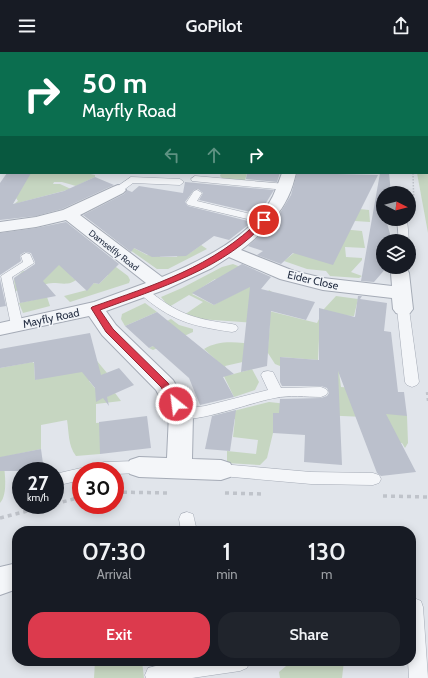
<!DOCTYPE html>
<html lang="en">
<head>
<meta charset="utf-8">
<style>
	:root { --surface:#171b24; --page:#20242c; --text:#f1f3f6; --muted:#9ea1a6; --accent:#dc3a4d }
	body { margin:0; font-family:Cabin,sans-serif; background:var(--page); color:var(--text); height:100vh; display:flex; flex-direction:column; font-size:15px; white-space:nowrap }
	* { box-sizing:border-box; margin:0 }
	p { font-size:13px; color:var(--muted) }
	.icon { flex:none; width:22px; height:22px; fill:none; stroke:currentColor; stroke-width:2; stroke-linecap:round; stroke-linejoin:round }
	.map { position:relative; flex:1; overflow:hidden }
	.panel { position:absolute; left:12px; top:474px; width:404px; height:140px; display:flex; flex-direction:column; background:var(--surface); border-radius:16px; box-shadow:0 2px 10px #0003 }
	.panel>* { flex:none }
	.guide { position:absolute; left:0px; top:0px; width:428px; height:122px; box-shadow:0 2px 10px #0003; background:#0b6e4f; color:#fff; overflow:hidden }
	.needle { width:26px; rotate:96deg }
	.tools { position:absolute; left:376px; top:134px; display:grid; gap:8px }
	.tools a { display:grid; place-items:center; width:40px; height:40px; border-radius:50%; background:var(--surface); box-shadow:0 2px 10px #0003; font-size:20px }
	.speed { position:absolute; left:12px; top:410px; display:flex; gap:8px; font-size:20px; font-weight:700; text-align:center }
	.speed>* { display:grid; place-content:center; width:52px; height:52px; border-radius:50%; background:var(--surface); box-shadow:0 2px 10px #0003; line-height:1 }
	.speed small { font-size:10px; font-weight:400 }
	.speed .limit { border:6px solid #d22; background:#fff; color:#111 }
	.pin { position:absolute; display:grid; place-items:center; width:34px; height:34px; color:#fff; margin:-17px; border:2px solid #fff; border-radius:50%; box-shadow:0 1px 4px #0007 }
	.me { position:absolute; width:44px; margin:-22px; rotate:331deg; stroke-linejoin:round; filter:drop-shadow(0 0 3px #0008) }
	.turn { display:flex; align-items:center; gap:14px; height:84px; padding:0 16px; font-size:18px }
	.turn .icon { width:52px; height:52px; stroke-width:2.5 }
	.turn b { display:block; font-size:28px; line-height:34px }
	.lanes { display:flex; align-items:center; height:38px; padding:0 16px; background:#0003; justify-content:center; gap:20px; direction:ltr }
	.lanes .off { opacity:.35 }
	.eta { display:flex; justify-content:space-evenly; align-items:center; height:68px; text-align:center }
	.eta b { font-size:24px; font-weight:600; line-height:28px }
	.cta { display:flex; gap:8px; margin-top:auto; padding:8px 16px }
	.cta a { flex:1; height:46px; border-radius:16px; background:var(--accent); color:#fff; font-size:16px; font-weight:600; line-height:46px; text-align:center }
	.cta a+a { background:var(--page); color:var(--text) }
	header { display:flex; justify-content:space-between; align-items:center; height:52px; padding:0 16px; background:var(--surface); font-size:18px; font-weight:600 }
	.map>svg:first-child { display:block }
	.built { fill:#cfd4dd }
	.green { fill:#c6d6c1; fill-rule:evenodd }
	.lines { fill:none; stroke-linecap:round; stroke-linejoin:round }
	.stream { fill:#99b1cf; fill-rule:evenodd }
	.building { fill:#bbc0cc }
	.service-casing { stroke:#a5abb6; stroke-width:1 }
	.minor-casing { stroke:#a5abb6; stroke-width:2 }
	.tertiary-casing { stroke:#a5abb6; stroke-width:2 }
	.path-far2 { stroke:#bfc3ca; stroke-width:1.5; stroke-dasharray:1.5 1.5; stroke-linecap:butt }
	.path-far1 { stroke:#bfc3ca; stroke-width:2.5; stroke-dasharray:3 3; stroke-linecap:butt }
	.path { stroke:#bfc3ca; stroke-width:3.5; stroke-dasharray:4 4; stroke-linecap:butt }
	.service { fill:#f4f6f9; fill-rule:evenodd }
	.minor { fill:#f4f6f9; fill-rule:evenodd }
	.tertiary { fill:#f4f6f9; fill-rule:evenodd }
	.route { fill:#dc3a4d; stroke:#8f2632 }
	.labels { text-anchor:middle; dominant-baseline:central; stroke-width:3; stroke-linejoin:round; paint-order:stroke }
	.far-street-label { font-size:9px; fill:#273145; stroke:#f1f4f8 }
	.street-label { font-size:11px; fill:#273145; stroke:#f1f4f8 }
</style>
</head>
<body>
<header><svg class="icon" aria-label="menu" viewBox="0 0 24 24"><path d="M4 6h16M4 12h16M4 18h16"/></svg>GoPilot<svg class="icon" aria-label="share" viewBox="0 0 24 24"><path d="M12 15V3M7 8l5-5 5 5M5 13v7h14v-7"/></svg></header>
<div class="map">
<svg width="428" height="626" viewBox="0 0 428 626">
	<rect width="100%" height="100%" fill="#e1e5eb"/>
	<path class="built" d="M0,0H334V1H1L0,78Z"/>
	<g class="green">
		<path d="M421,0H428V181L417,121H427V1H418Z"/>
		<path d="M29,121H86L95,123V125L76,134L62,130H54L53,132H60L71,137L14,152L18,149L16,146Z"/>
		<path d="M221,121H247L245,128L223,127L220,124Z"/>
		<path d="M350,156L369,158L370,170L340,168L341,177L362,179L365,196L345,195L346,205L362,206V208L351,220L362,224L359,226L330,224L326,219L307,217L284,209Z"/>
		<path d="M33,178L73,226L77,227C70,234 61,231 53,231C41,232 27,237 15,239L14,227L23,219H46Z"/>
		<path d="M201,193L207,197L168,217H157L130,198L132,195L147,203L160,202V205H177L178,202L190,201Z"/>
		<path d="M104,206L128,224L130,228L129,231L70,250L64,244L87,238L94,231L99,232L108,223Z"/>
		<path d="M233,212L238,214L260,236L262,250L269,238L272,240L261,257L317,271L324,257L336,244L358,247L354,264L331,263L341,335L369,337L407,364L408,391L405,396L402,391L368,396L365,365L273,361V381L267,406L260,413L227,411V399L256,402L258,388L233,385L235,367L212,365L214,364L269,350L334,357L331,287H319L318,308L281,305L280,314L275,312L266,298L247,309L225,314L230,323L252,317L259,330L255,338L234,345L216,308L204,297C222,285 248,292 268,294L270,272L199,267L184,263L203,250L189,243L169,255L161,245L182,236L222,215ZM215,227L237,238L214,253L192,242Z"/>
		<path d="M47,245L50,254L23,261L19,251Z"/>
		<path d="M145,251L157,260L125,274L121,267L122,262Z"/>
		<path d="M171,267L179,273L193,277V280L153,298L149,296L163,289L150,277Z"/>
		<path d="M97,309L107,321L89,329L103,346L115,341L121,349L96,352V371L123,369L125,384L100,387V402L76,404C68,394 69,380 67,368L41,373V397L3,405C4,416 9,442 0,451V316L32,310L34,311L35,328L78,313Z"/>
		<path d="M95,609H142L144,626H94Z"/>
		<path d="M292,609H344L342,626H280L279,620Z"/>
	</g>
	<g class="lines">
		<g class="stream">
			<path d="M414,0H421L419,1Z"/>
			<rect x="427" y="7" width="1" height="2"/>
		</g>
	</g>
	<g class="building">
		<path d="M7,121H31L13,152L64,139L95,125L114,133L62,157L36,164L0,168V131Z"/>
		<path d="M247,121H280L277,130L246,127Z"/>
		<path d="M297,121L378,123L333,213L293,201L281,212L257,203L263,199L248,194L269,175L280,161L291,143Z"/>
		<path d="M380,121H389L391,141H383V167H395V171H387L392,189H383V215H387L374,230L361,229Z"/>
		<path d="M185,130L274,138L259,162L199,148L203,141L198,137L194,138L185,150L188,154L252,170L229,188L214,184L186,204L152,205L134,196L131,200L83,163L124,142L127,138L132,140L139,134L183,141Z"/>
		<path d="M66,170L119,212L99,232L94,231L87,239L59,213L43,229L56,244L20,251L14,226L35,212V210L31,201L25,200L20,203L21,209L0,223V181L36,176Z"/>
		<path d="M242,212L271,225L261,237L315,250L306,268L271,259L267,314L241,320L250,235L214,253L192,241Z"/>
		<path d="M0,227L6,254L0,255Z"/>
		<path d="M358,244H362L360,247L387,251L384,279L391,280L398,340H404L407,364L386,362L416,420L381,424L377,421L338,319L342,413L304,410L305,383L273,381V361H279L280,347L321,346L327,344L329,341L327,336L321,334H282L280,330V305L319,308V256L355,265Z"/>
		<path d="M157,260L234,322L223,325L234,345L200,353L189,326L153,294L149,296L125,274Z"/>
		<path d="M90,281L101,323L119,316L134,333L107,345L109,354L103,346L96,350L95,336L82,320L35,328L34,310L0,316V297Z"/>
		<path d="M236,358L230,399L205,397L212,364Z"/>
		<path d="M147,364L151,396L100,402L99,370Z"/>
		<path d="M41,397L44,419H0V405Z"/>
	</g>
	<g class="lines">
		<defs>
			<g id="service">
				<rect x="0" y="2" width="1" height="4"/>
				<rect x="0" y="30" width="1" height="4"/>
				<path d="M195,124L286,132L290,135L286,138L192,129L191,127Z"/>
				<path d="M131,125L180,127L184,130L180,133L133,131L121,140H115L113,138L115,136Z"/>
				<path d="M197,138L202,141L197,149L267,166L269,168L264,171L188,153L186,151L194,139Z"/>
				<path d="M397,167H407L409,189H399Z"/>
				<path d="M26,201L30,202L34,211L12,225L23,273L21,276H13L11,273L1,224L23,210L21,204Z"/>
				<path d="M143,236L147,237C177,262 194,267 232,272L236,273L238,276L236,279L232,280C191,274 171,269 139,241L137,239L139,237Z"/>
				<path d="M403,253L407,255L409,257L419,330L417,333L412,335L407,333L405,330L397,257L399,255Z"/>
				<path d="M268,319L273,320L281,336L321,335L326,337L328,340L326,343L321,345C306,345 289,343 275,346C251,350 197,372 176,366L174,362L176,358L205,354L268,338L261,323L263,320Z"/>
				<path d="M139,409L144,411L147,415L144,419L139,421L115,422V419H81V428L55,434V422L81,416L84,417L86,415L104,410Z"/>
				<path d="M221,412L311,420L373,421L379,423L381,427L379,431L373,433L311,432L221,424L216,422L213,418L216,414Z"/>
				<path d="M187,460L193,462L197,479H181L179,467L181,462Z"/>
				<path d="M414,546L421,549L423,555L428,626H409L408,609H411V548Z"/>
				<path d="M176,609H250L247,616L240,619L192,626H146L145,623L148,616Z"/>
			</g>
			<g id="minor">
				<rect x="0" y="104" width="1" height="8"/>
				<path d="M282,121H296C294,129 292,137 288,145C278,166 260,183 241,198L294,219L323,226L392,234L391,221L393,217L400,215L407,217L409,221L413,257L410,261L403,263L396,261L393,257L392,246L323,238L280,227L229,205L212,216L167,237L106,259L116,273L173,328L193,362L192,407L221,408L230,411L234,418L230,425L221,428L139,425L130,422L126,415L130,408L139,405L167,406L169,362L156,338L102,283L89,264L0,283V271L94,250L146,231L66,168L36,175L0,180V170L36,165L63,158L113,135L118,133L123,135L126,138L123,141L80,163L162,225C201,209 253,184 273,144C276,137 279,129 282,121Z"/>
				<path d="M17,511V537L0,543V515Z"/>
			</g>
			<rect id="tertiary" x="0" y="68" width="1" height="9"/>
		</defs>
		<use href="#service" class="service-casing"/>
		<use href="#minor" class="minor-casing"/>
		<use href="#tertiary" class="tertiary-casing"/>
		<g class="path-far2">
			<path d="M392,1L395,0"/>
			<path d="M413,121L414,158"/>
		</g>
		<path class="path-far1" d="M427,340L428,349"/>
		<g class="path">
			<path d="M115,440L168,441"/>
			<path d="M225,441L262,442"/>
			<path d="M383,444L428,445"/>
			<path d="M55,452L81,445"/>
			<path d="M0,466L50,453"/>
		</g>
		<use href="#service" class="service"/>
		<use href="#minor" class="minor"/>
		<use href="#tertiary" class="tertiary"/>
	</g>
	<path class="route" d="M261,167L267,168C228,216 156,237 100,258L113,277L168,331L181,352L179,355H172L161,335L106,280L91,256L92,255C154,233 213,215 261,167Z"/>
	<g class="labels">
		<g class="far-street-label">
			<text transform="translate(114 198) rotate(38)">Damselfly Road</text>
		</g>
		<g class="street-label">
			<text transform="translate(313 228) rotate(13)">Eider Close</text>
			<text transform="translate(51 266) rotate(-12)">Mayfly Road</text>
		</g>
	</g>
</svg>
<div class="tools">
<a><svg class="needle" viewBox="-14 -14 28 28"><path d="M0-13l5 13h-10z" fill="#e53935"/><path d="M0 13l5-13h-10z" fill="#9ea1a6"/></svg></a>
<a><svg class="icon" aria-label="layers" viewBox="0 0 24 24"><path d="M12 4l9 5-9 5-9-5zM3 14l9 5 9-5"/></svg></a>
</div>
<div class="speed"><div>27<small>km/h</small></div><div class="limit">30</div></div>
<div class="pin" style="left:264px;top:168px;background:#d93025"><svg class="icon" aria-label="arrive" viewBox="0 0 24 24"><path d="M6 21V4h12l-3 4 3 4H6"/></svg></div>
<svg class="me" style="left:176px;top:352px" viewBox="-20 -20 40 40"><circle r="17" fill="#dc3a4d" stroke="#fff" stroke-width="3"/><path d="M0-11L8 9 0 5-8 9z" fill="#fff"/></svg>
<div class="guide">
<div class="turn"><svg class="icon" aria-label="right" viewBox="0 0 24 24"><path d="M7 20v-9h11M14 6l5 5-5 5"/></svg><div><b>50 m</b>Mayfly Road</div></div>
<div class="lanes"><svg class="icon off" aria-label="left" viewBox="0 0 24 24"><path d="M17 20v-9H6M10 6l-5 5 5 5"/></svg><svg class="icon off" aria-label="ahead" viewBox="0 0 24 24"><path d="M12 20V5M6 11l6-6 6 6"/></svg><svg class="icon" aria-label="right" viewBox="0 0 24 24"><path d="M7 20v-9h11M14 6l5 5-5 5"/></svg></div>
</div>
<section class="panel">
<div class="eta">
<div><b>07:30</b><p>Arrival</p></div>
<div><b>1</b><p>min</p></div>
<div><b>130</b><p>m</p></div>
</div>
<div class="cta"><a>Exit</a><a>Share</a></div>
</section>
</div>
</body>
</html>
